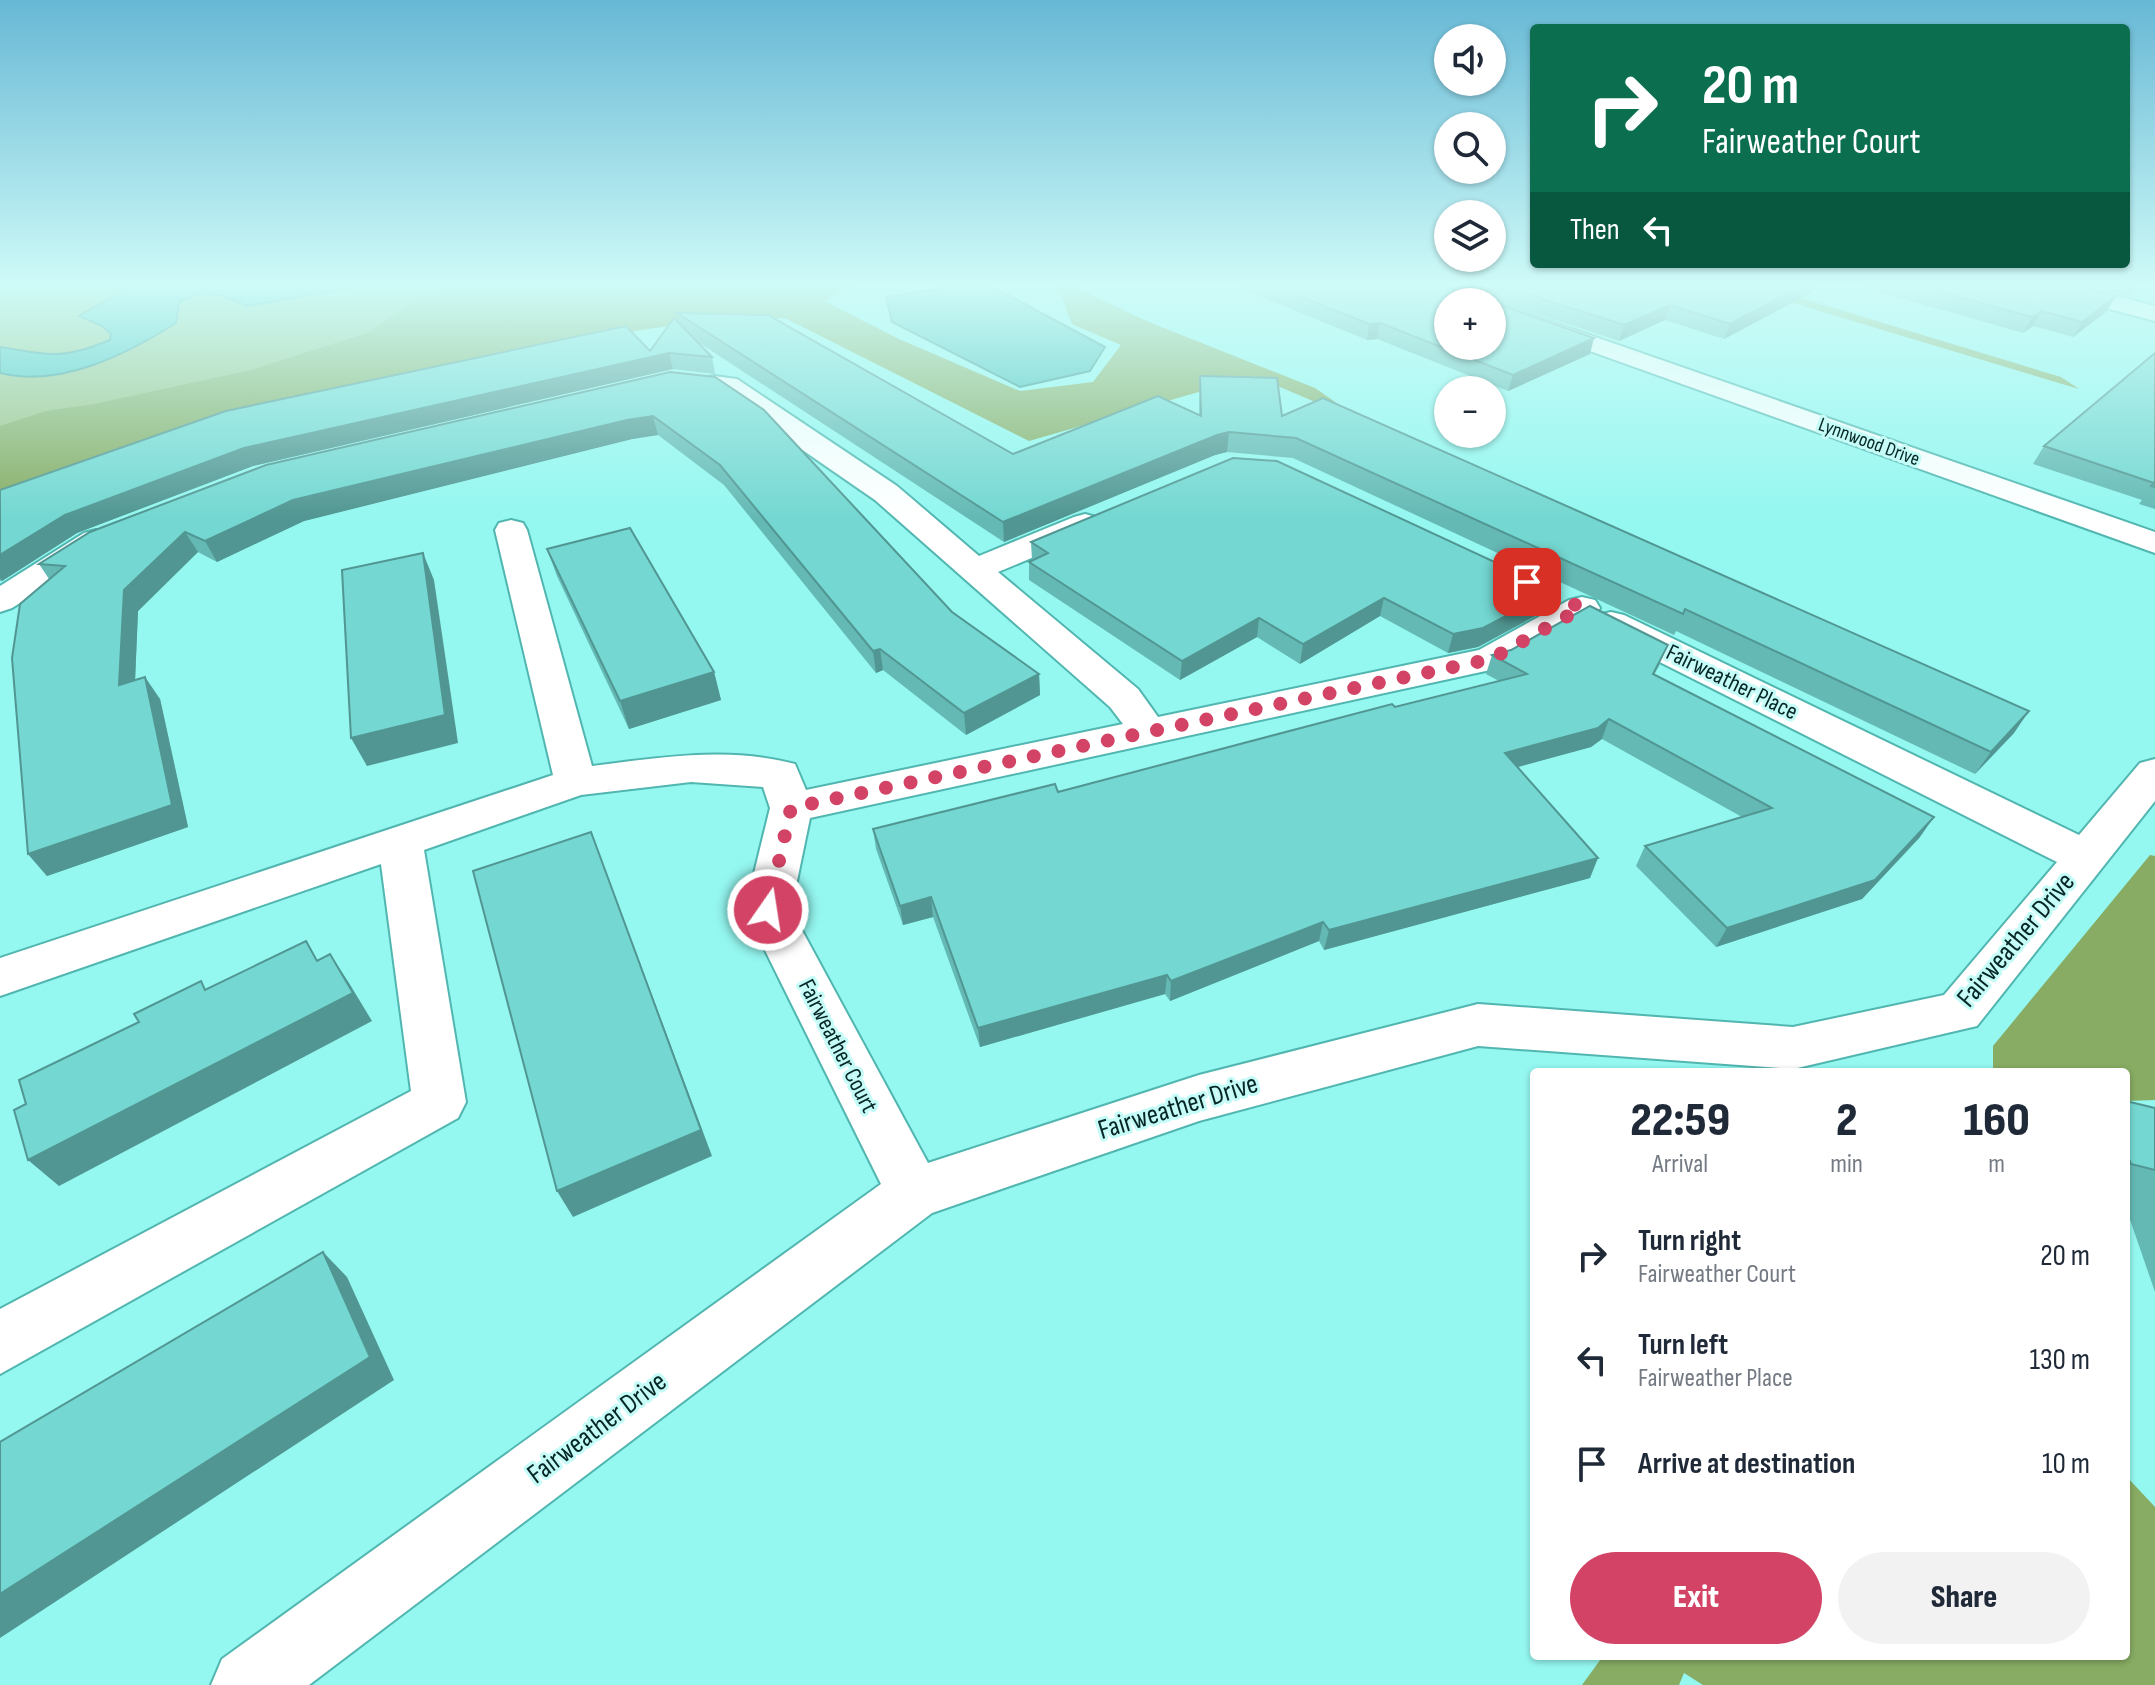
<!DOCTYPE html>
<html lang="en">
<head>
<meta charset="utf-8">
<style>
	:root { --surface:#fff; --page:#f2f2f3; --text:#1f2937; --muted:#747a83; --accent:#d24365 }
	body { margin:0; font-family:"Sofia Sans Condensed",sans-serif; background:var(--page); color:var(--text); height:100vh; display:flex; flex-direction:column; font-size:30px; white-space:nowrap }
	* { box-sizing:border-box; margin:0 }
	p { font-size:26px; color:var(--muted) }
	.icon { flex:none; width:44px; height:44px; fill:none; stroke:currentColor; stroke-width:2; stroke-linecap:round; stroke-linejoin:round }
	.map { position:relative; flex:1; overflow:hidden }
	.side { position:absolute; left:1530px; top:1068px; width:600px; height:592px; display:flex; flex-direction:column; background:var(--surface); border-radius:8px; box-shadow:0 2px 6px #0004 }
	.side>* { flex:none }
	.top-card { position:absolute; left:1530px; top:24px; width:600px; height:244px; border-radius:8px; box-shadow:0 2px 6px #0004; background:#0b6e4f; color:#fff; overflow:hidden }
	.controls { position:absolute; left:1434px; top:24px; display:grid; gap:16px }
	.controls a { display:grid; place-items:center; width:72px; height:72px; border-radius:50%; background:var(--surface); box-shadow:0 2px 6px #0004; font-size:40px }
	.pin { position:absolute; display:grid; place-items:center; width:68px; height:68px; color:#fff; margin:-34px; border-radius:16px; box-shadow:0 4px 12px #0006 }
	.me { position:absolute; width:88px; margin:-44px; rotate:13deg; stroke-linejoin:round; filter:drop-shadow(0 0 6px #0008) }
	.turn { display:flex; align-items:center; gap:28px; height:168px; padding:0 40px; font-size:36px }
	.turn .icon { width:104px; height:104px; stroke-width:2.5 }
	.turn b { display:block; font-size:56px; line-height:68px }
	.then { display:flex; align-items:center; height:76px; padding:0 40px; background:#0003; gap:16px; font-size:30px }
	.eta { display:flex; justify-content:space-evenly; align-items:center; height:136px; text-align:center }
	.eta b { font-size:48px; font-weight:800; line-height:56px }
	.cta { display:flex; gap:16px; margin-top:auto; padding:16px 40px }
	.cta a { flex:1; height:92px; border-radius:48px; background:var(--accent); color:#fff; font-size:32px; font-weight:800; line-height:92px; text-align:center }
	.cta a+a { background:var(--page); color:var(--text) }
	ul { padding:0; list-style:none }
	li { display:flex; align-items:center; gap:24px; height:104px; padding:0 40px }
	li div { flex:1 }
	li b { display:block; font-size:30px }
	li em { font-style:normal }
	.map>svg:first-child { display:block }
	.green { fill:#9fbf81 }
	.forest { fill:#88ac63 }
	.water { fill:#45beb8; stroke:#32908c; stroke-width:2 }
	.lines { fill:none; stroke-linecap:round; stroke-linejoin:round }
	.minor-casing { stroke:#51b6b0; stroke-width:4 }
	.minor { fill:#fff; fill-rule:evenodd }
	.wall { fill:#64b9b4 }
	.shaded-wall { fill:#519692 }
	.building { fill:#74d7d1; stroke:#519692; stroke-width:2; fill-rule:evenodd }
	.route { stroke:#d24365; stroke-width:14; stroke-dasharray:0 25.2 }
	.labels { text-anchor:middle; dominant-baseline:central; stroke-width:6; stroke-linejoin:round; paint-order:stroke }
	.far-street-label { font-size:20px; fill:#052625; stroke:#c5fcf8 }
	.street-label { font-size:24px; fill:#052625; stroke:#c5fcf8 }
	.near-street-label { font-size:28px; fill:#052625; stroke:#c5fcf8 }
</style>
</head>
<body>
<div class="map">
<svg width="2155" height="1685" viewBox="0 0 2155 1685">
	<rect width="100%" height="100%" fill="#94f7f0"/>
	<path class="green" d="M0,283H878L688,307L0,484Z"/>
	<g class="forest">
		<path d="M491,283H881L845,291L824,301L899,339L1020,391L1093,382L1121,345L1072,324L1056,283H1067L1144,320L1315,388L1367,424L1254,376L1029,441L785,318L698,322L578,339L0,494V426L46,411L94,404L251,370L370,332L423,294Z"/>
		<path d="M1726,283H1752L2061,377L2079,389Z"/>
		<path d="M2150,855L2155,856V1100L2126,1101V1072H1993V1046Z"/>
		<path d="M2126,1476L2155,1507V1685H1703L1684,1673L1679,1685H1582L1603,1656H2126Z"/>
	</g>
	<g class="water">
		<path d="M137,283H255L301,287L322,283H379L247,306L221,295L197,294L179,302L176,323C127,354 61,388 0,373V347C50,355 62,360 110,340L111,334L102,326L79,316Z"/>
		<path d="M955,286L993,287L1105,347L1090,371L1020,387L892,322L886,297Z"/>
	</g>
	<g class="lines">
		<defs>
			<g id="minor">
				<path d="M2025,283H2065L2155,306V321L2029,288Z"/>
				<path d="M1492,301L2155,532V553L1492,316V302H1487Z"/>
				<path d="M714,376L737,379L897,486L979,556L1074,517L1085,514L1096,517L1101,524L1096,531L998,572L1138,689L1158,717L1479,650L1569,600L1582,597L1595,600L1600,608L1595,616L1504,667L810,818L791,910L928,1163L1199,1075L1478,1004L1793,1027L1944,995L2057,862L1598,631L1593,623L1598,615L1611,612L1624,615L2079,835L2140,763L2155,759V801L1977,1026L1793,1069L1478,1046L1199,1121L932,1213L309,1685H211L222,1659L881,1184L745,910L770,808L763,787L691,782L581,795L424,850L466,1102L458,1118L0,1374V1309L411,1091L381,864L0,996V958L553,775L495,530L499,523L511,520L523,523L527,530L592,766C658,758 729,746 795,764L806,790L1123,724L1110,707L875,500L720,393L704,390L700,384L704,378Z"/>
				<path d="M96,530L108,533L112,540L108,547L12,608L0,612V586L84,533Z"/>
			</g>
		</defs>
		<use href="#minor" class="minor-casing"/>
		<use href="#minor" class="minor"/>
	</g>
	<g class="wall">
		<path d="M1228,283H1437L1455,290H1473L1455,283H1829L1724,339L1665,320L1619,341L1494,300L1495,303L1590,354L1508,391L1377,339L1367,340Z"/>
		<path d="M1848,283H2065L2107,311L2073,337L2033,326L2023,333Z"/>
		<path d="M2077,283H2144L2127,296Z"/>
		<path d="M677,313L1013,454L1199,415L1200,376L1282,416L2014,733L1975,774L1676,631L1674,635L1293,458L1227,452L1215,455L1004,542L698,342L712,357L715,374L673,369L253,466L77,533L2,581H0V490L650,351L679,322Z"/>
		<path d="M2155,353V509L2139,504L2142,500L2033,464L2044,446Z"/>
		<path d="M670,372L952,612L1039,674L1040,695L966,735L883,670L876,673L724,485L658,435L632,439L304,521L217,562L198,552L138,611L135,680L160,699L188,827L47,876L28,854L49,579L39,564Z"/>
		<path d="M1031,542L1548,609L1478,647L1448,653L1380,616L1300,664L1257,637L1180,680L1029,580V562L1032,560Z"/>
		<path d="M547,549L714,672L721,700L629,729L557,576Z"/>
		<path d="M1492,655L1660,664L1654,675L1920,837L1862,899L1716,947L1636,866L1645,846L1742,817L1602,739L1591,747L1518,767L1590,878L1324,950L1319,941L1170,1001L1165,994L980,1047L933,917L903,925L876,849L873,829L1058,792L1499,681L1486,674Z"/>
		<path d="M2126,1101L2155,1108V1292L2126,1208Z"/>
	</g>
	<g class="shaded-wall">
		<path d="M1807,283H1829L1724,339L1730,324Z"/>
		<path d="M2135,283H2144L2127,296Z"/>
		<path d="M2116,296L2107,311L2073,337L2082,322Z"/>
		<path d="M1670,305L1665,320L1619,341L1624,325Z"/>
		<path d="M2042,311L2033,326L2023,333L2032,317Z"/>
		<path d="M1380,323L1377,339L1367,340L1369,324Z"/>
		<path d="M1594,338L1590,354L1508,391L1513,375Z"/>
		<path d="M669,353L673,369L253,466L77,533L2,581L0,578V555L65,515L244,448Z"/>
		<path d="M653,416L658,435L632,439L304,521L217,562L205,541L293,500L627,420Z"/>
		<path d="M1229,432L1227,452L1215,455L1004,542L1003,522L1217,435Z"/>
		<path d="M185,532L198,552L138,611L134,706L119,685L124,590Z"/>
		<path d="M423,553L434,580L458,743L367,766L351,738Z"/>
		<path d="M1555,590L1548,609L1478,647L1448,653L1453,634Z"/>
		<path d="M1384,598L1380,616L1300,664L1303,644Z"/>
		<path d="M1259,618L1257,637L1180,680L1182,661Z"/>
		<path d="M880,649L883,670L876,673L873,651Z"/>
		<path d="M714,672L721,700L629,729L620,701Z"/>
		<path d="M1039,674L1040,695L966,735L964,713Z"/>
		<path d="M145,677L160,699L188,827L47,876L28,854Z"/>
		<path d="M2029,711L2014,733L1975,774L1991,752Z"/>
		<path d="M1609,719L1602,739L1591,747L1499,772L1505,753Z"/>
		<path d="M1934,817L1920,837L1862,899L1716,947L1727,928Z"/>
		<path d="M591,832L712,1156L573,1217L557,1191Z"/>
		<path d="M1598,858L1590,878L1324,950L1329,930Z"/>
		<path d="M931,897L933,917L903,925L900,906Z"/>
		<path d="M1323,922L1319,941L1170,1001L1171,981Z"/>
		<path d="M330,954L349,983L372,1021L59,1186L28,1160Z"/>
		<path d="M1167,975L1165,994L980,1047L978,1028Z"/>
		<path d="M323,1252L347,1277L394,1380L0,1638V1594Z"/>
	</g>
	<g class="building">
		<path d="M1267,283H1437L1455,290H1493L1495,303L1594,338L1513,375L1380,323L1369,324ZM1448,302H1492V346H1448Z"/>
		<path d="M1493,283H1807L1730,324L1670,305L1624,325Z"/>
		<path d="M1908,283H2065L2116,296L2082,322L2042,311L2032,317Z"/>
		<path d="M677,313L768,315L1013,454L1158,396L1201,416L1200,376L1277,378L1282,416L1323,398L2029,711L1991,752L1685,609L1683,614L1296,438L1229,432L1217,435L1003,522Z"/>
		<path d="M674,318L712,357L669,353L244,448L65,515L0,555V490L226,411L626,326L650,351Z"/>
		<path d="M2155,353V487L2151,486L2154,483L2044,446Z"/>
		<path d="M670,372L715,377L764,410L952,612L1039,674L964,713L880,649L873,651L720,465L653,416L627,420L293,500L205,541L185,532L124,590L119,685L145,677L172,805L28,854L12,658L20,604L65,566L39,564L90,532L266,465Z"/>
		<path d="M1233,458L1277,461L1555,590L1483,628L1453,634L1384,598L1303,644L1259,618L1182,661L1029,562L1048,553L1031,542Z"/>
		<path d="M630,528L714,672L620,701L547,549Z"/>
		<path d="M423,553L445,715L351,738L342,570Z"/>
		<path d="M1590,606L1668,645L1653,674L1934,817L1875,880L1727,928L1645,846L1772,808L1609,719L1598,728L1505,753L1598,858L1329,930L1323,922L1171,981L1167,975L978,1028L931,897L900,906L873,829L1055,784L1058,792L1392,704L1395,707L1527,674L1492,655L1511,650Z"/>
		<path d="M591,832L701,1130L557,1191L473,871Z"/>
		<path d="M306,941L317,961L330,954L353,993L28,1160L14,1110L26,1104L19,1080L139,1022L134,1014L201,981L205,990Z"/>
		<path d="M2126,1101L2155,1108V1170L2131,1164L2126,1151Z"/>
		<path d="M323,1252L370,1357L0,1594V1442Z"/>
	</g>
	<linearGradient id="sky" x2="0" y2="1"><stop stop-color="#67b8d5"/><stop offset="0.55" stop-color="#cffbf8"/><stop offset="1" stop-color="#cffbf8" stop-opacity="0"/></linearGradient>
	<rect width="2155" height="519" fill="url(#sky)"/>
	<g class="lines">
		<path class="route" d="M768,910L791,808L1491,659L1582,608L1527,582"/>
	</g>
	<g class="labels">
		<g class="far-street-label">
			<text transform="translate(1869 442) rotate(20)">Lynnwood Drive</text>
		</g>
		<g class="street-label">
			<text transform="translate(1732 682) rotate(26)">Fairweather Place</text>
			<text transform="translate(838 1046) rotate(63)">Fairweather Court</text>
		</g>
		<g class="near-street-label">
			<text transform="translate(2016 940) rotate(-50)">Fairweather Drive</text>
			<text transform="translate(1178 1107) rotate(-17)">Fairweather Drive</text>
			<text transform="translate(597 1428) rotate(-37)">Fairweather Drive</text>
		</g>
	</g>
</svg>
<div class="controls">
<a><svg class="icon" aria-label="sound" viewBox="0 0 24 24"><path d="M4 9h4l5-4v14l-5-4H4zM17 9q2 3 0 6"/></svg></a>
<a><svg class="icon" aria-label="search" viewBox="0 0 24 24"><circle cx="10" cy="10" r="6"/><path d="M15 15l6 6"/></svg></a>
<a><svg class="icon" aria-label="layers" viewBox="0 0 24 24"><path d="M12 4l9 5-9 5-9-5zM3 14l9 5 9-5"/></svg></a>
<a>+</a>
<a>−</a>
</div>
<div class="pin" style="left:1527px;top:582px;background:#d93025"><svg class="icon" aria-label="arrive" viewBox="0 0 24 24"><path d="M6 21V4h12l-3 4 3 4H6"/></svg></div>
<svg class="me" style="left:768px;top:910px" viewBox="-20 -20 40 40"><circle r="17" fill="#d24365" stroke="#fff" stroke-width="3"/><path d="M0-11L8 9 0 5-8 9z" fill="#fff"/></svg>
<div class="top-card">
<div class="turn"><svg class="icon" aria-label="right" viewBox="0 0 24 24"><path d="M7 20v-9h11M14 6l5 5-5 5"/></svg><div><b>20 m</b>Fairweather Court</div></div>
<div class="then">Then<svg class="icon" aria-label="left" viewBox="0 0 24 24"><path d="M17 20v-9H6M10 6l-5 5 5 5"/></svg></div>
</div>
<section class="side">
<div class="eta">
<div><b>22:59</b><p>Arrival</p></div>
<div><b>2</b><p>min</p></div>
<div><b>160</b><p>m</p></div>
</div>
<ul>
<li><svg class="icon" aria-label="right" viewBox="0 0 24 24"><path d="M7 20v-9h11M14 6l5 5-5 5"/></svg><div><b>Turn right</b><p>Fairweather Court</p></div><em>20 m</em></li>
<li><svg class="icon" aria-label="left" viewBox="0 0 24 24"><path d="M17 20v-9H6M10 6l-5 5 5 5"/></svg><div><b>Turn left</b><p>Fairweather Place</p></div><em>130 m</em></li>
<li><svg class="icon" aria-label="arrive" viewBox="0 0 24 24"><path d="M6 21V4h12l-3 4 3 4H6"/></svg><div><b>Arrive at destination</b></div><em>10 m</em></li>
</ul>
<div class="cta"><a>Exit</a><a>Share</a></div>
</section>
</div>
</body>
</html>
